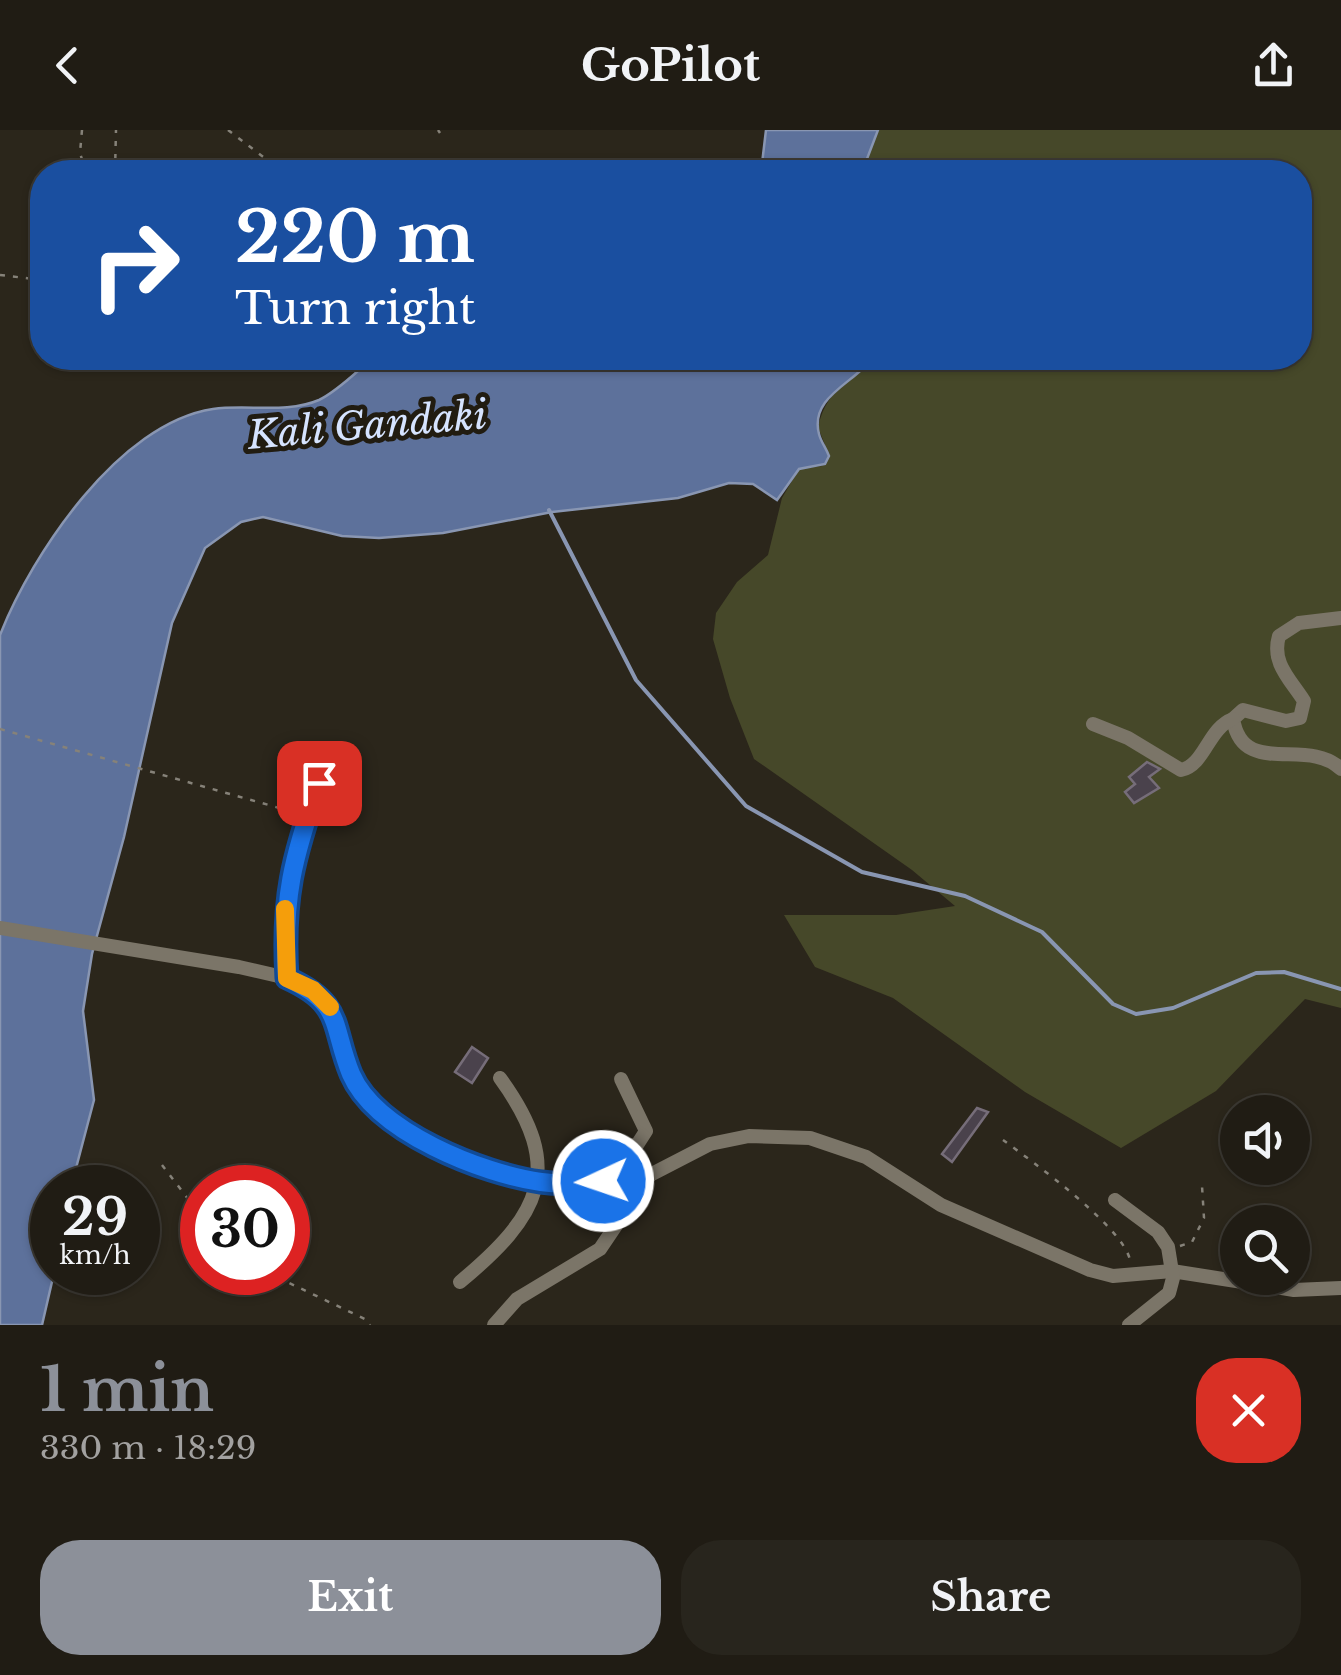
<!DOCTYPE html>
<html lang="en">
<head>
<meta charset="utf-8">
<style>
	:root { --surface:#201c14; --page:#28251d; --text:#f1f3f6; --muted:#a2a1a0; --line:#3d3a34; --accent:#8c9099 }
	body { margin:0; font-family:"Libre Baskerville",serif; background:var(--page); color:var(--text); height:100vh; display:flex; flex-direction:column; font-size:38px; white-space:nowrap }
	* { box-sizing:border-box; margin:0 }
	p { font-size:32px; color:var(--muted) }
	.icon { flex:none; width:55px; height:55px; fill:none; stroke:currentColor; stroke-width:2; stroke-linecap:round; stroke-linejoin:round }
	.map { position:relative; height:1195px; overflow:hidden }
	.panel { display:flex; flex-direction:column; background:var(--surface); flex:1 }
	.panel>* { flex:none }
	.banner { position:absolute; left:30px; top:30px; width:1282px; height:210px; border-radius:40px; box-shadow:0 2px 8px #0004,0 0 0 2px var(--line); background:#1a4fa0; color:#fff; overflow:hidden }
	.buttons { position:absolute; left:1220px; top:965px; display:grid; gap:20px }
	.buttons a { display:grid; place-items:center; width:90px; height:90px; border-radius:50%; background:var(--surface); box-shadow:0 2px 8px #0004,0 0 0 2px var(--line); font-size:50px }
	.speed { position:absolute; left:30px; top:1035px; display:flex; gap:20px; font-size:50px; font-weight:700; text-align:center }
	.speed>* { display:grid; place-content:center; width:130px; height:130px; border-radius:50%; background:var(--surface); box-shadow:0 2px 8px #0004,0 0 0 2px var(--line); line-height:1 }
	.speed small { font-size:25px; font-weight:400 }
	.speed .limit { border:15px solid #d22; background:#fff; color:#111 }
	.pin { position:absolute; display:grid; place-items:center; width:85px; height:85px; color:#fff; margin:-42px; border-radius:20px; box-shadow:0 5px 15px #0006 }
	.me { position:absolute; width:110px; margin:-55px; rotate:267deg; stroke-linejoin:round; filter:drop-shadow(0 0 8px #0008) }
	.turn { display:flex; align-items:center; gap:35px; height:210px; padding:0 40px; font-size:45px }
	.turn .icon { width:130px; height:130px; stroke-width:2.5 }
	.turn b { display:block; font-size:70px; line-height:85px }
	.round { display:grid; place-items:center; flex:none; width:105px; height:105px; border-radius:40px; background:var(--page) }
	.overview { display:flex; align-items:center; justify-content:space-between; height:170px; padding:0 40px }
	h1 { font-size:60px; font-weight:700; line-height:75px; color:var(--accent) }
	.action { display:flex; gap:20px; margin-top:auto; padding:20px 40px }
	.action a { flex:1; height:115px; border-radius:40px; background:var(--accent); color:#fff; font-size:40px; font-weight:700; line-height:115px; text-align:center }
	.action a+a { background:var(--page); color:var(--text) }
	header { display:flex; justify-content:space-between; align-items:center; height:130px; padding:0 40px; background:var(--surface); font-size:45px; font-weight:700 }
	.map>svg:first-child { display:block }
	.green { fill:#464829 }
	.water { fill:#5d719b; stroke:#8996b2; stroke-width:2.5 }
	.lines { fill:none; stroke-linecap:round; stroke-linejoin:round }
	.stream { stroke:#8996b2; stroke-width:4 }
	.building { fill:#4a424c; stroke:#766d79; stroke-width:2.5 }
	.path { stroke:#868279; stroke-width:2.5; stroke-dasharray:5 8; stroke-linecap:butt }
	.minor { stroke:#7b7568; stroke-width:14 }
	.route-casing { stroke:#114b97; stroke-width:25 }
	.route { stroke:#1a73e8; stroke-width:18 }
	.slow { stroke:#f59e0b; stroke-width:18 }
	.labels { text-anchor:middle; dominant-baseline:central; stroke-width:10; stroke-linejoin:round; paint-order:stroke }
	.water-label { font-size:38px; font-style:italic; fill:#d6e4ff; stroke:#211c11 }
</style>
</head>
<body>
<header><svg class="icon" aria-label="back" viewBox="0 0 24 24"><path d="M15 5l-7 7 7 7"/></svg>GoPilot<svg class="icon" aria-label="share" viewBox="0 0 24 24"><path d="M12 15V3M7 8l5-5 5 5M5 13v7h14v-7"/></svg></header>
<div class="map">
<svg width="1341" height="1195" viewBox="0 0 1341 1195">
	<rect width="100%" height="100%" fill="#2b261b"/>
	<path class="green" d="M878,0H1341V878L1305,869L1216,961L1121,1018L1025,962L893,868L815,837L784,785H896L955,776L912,740L754,629L730,568L713,509L716,483L737,452L768,425L782,368L799,339L822,336L825,315L818,297C829,252 852,258 872,228H1300V42H862Z"/>
	<g class="water">
		<path d="M766,0H878L862,42H761Z"/>
		<path d="M373,228H500L530,233L590,228H872C857,252 809,266 819,304C821,312 826,318 829,326L825,334L799,339L777,370L753,354L729,353L678,368L552,382L443,403L379,408L342,406L263,387L241,392L205,418L172,493L124,707L92,824L83,881L94,970L71,1057L52,1058L54,1143L42,1195H0V505C32,424 119,293 213,279C247,274 286,284 319,270C338,261 357,241 373,228Z"/>
	</g>
	<g class="lines">
		<path class="stream" d="M549,380L636,550L746,676L862,742L965,766L1042,802L1113,874L1136,884L1173,878L1256,843L1284,842L1341,859"/>
	</g>
	<g class="building">
		<path d="M1147,632L1160,639L1149,647L1159,658L1134,673L1125,662L1135,654L1129,647Z"/>
		<path d="M472,917L488,928L472,953L455,942Z"/>
		<path d="M977,978L988,982L952,1032L942,1024Z"/>
	</g>
	<g class="lines">
		<g class="path">
			<path d="M82,0L80,23L86,42"/>
			<path d="M228,0L283,42"/>
			<path d="M438,0L440,3"/>
			<path d="M115,42L116,0"/>
			<path d="M0,145L42,150"/>
			<path d="M0,599L297,683"/>
			<path d="M1003,1010C1033,1032 1123,1097 1130,1130"/>
			<path d="M162,1035L202,1087"/>
			<path d="M1180,1116L1192,1112L1204,1088L1202,1056"/>
			<path d="M266,1142L367,1190L370,1195"/>
		</g>
		<g class="minor">
			<path d="M1341,488L1299,493L1279,506C1271,533 1290,549 1304,571L1300,588L1286,591L1243,580L1233,589C1243,649 1307,606 1341,639"/>
			<path d="M1093,594L1128,608L1181,640C1205,635 1208,598 1233,589"/>
			<path d="M0,798L239,837L287,848L313,859L331,877L352,945L383,983L420,1009L502,1044L561,1054L603,1051L650,1045L710,1014L749,1006L810,1008L866,1027L941,1075L1090,1140L1113,1146L1172,1141L1294,1160L1341,1158"/>
			<path d="M287,848C281,769 294,727 319,653"/>
			<path d="M561,1054L569,1035L586,1017L637,1015L646,1001L621,949"/>
			<path d="M1115,1070L1158,1102L1168,1117L1173,1148L1169,1163L1129,1195"/>
			<path d="M460,1152C539,1086 567,1040 500,948"/>
			<path d="M494,1195L517,1169L600,1119L650,1045"/>
		</g>
	</g>
	<g class="lines">
		<defs>
			<path id="route" d="M319,653C293,727 282,769 287,848C344,874 331,895 351,944C376,1002 483,1044 541,1052C562,1055 582,1053 603,1051"/>
		</defs>
		<use href="#route" class="route-casing"/>
		<use href="#route" class="route"/>
		<path class="slow" d="M285,779L287,848L313,860L330,877"/>
	</g>
	<g class="labels">
		<g class="water-label">
			<text transform="translate(367 295) rotate(-5)">Kali Gandaki</text>
		</g>
	</g>
</svg>
<div class="buttons">
<a><svg class="icon" aria-label="sound" viewBox="0 0 24 24"><path d="M4 9h4l5-4v14l-5-4H4zM17 9q2 3 0 6"/></svg></a>
<a><svg class="icon" aria-label="search" viewBox="0 0 24 24"><circle cx="10" cy="10" r="6"/><path d="M15 15l6 6"/></svg></a>
</div>
<div class="speed"><div>29<small>km/h</small></div><div class="limit">30</div></div>
<div class="pin" style="left:319px;top:653px;background:#d93025"><svg class="icon" aria-label="arrive" viewBox="0 0 24 24"><path d="M6 21V4h12l-3 4 3 4H6"/></svg></div>
<svg class="me" style="left:603px;top:1051px" viewBox="-20 -20 40 40"><circle r="17" fill="#1a73e8" stroke="#fff" stroke-width="3"/><path d="M0-11L8 9 0 5-8 9z" fill="#fff"/></svg>
<div class="banner">
<div class="turn"><svg class="icon" aria-label="right" viewBox="0 0 24 24"><path d="M7 20v-9h11M14 6l5 5-5 5"/></svg><div><b>220 m</b>Turn right</div></div>
</div>
</div>
<section class="panel">
<div class="overview"><div><h1>1 min</h1><p>330 m · 18:29</p></div><a class="round" style="background:#d93025;color:#fff"><svg class="icon" aria-label="close" viewBox="0 0 24 24"><path d="M6 6l12 12M18 6L6 18"/></svg></a></div>
<div class="action"><a>Exit</a><a>Share</a></div>
</section>
</body>
</html>
